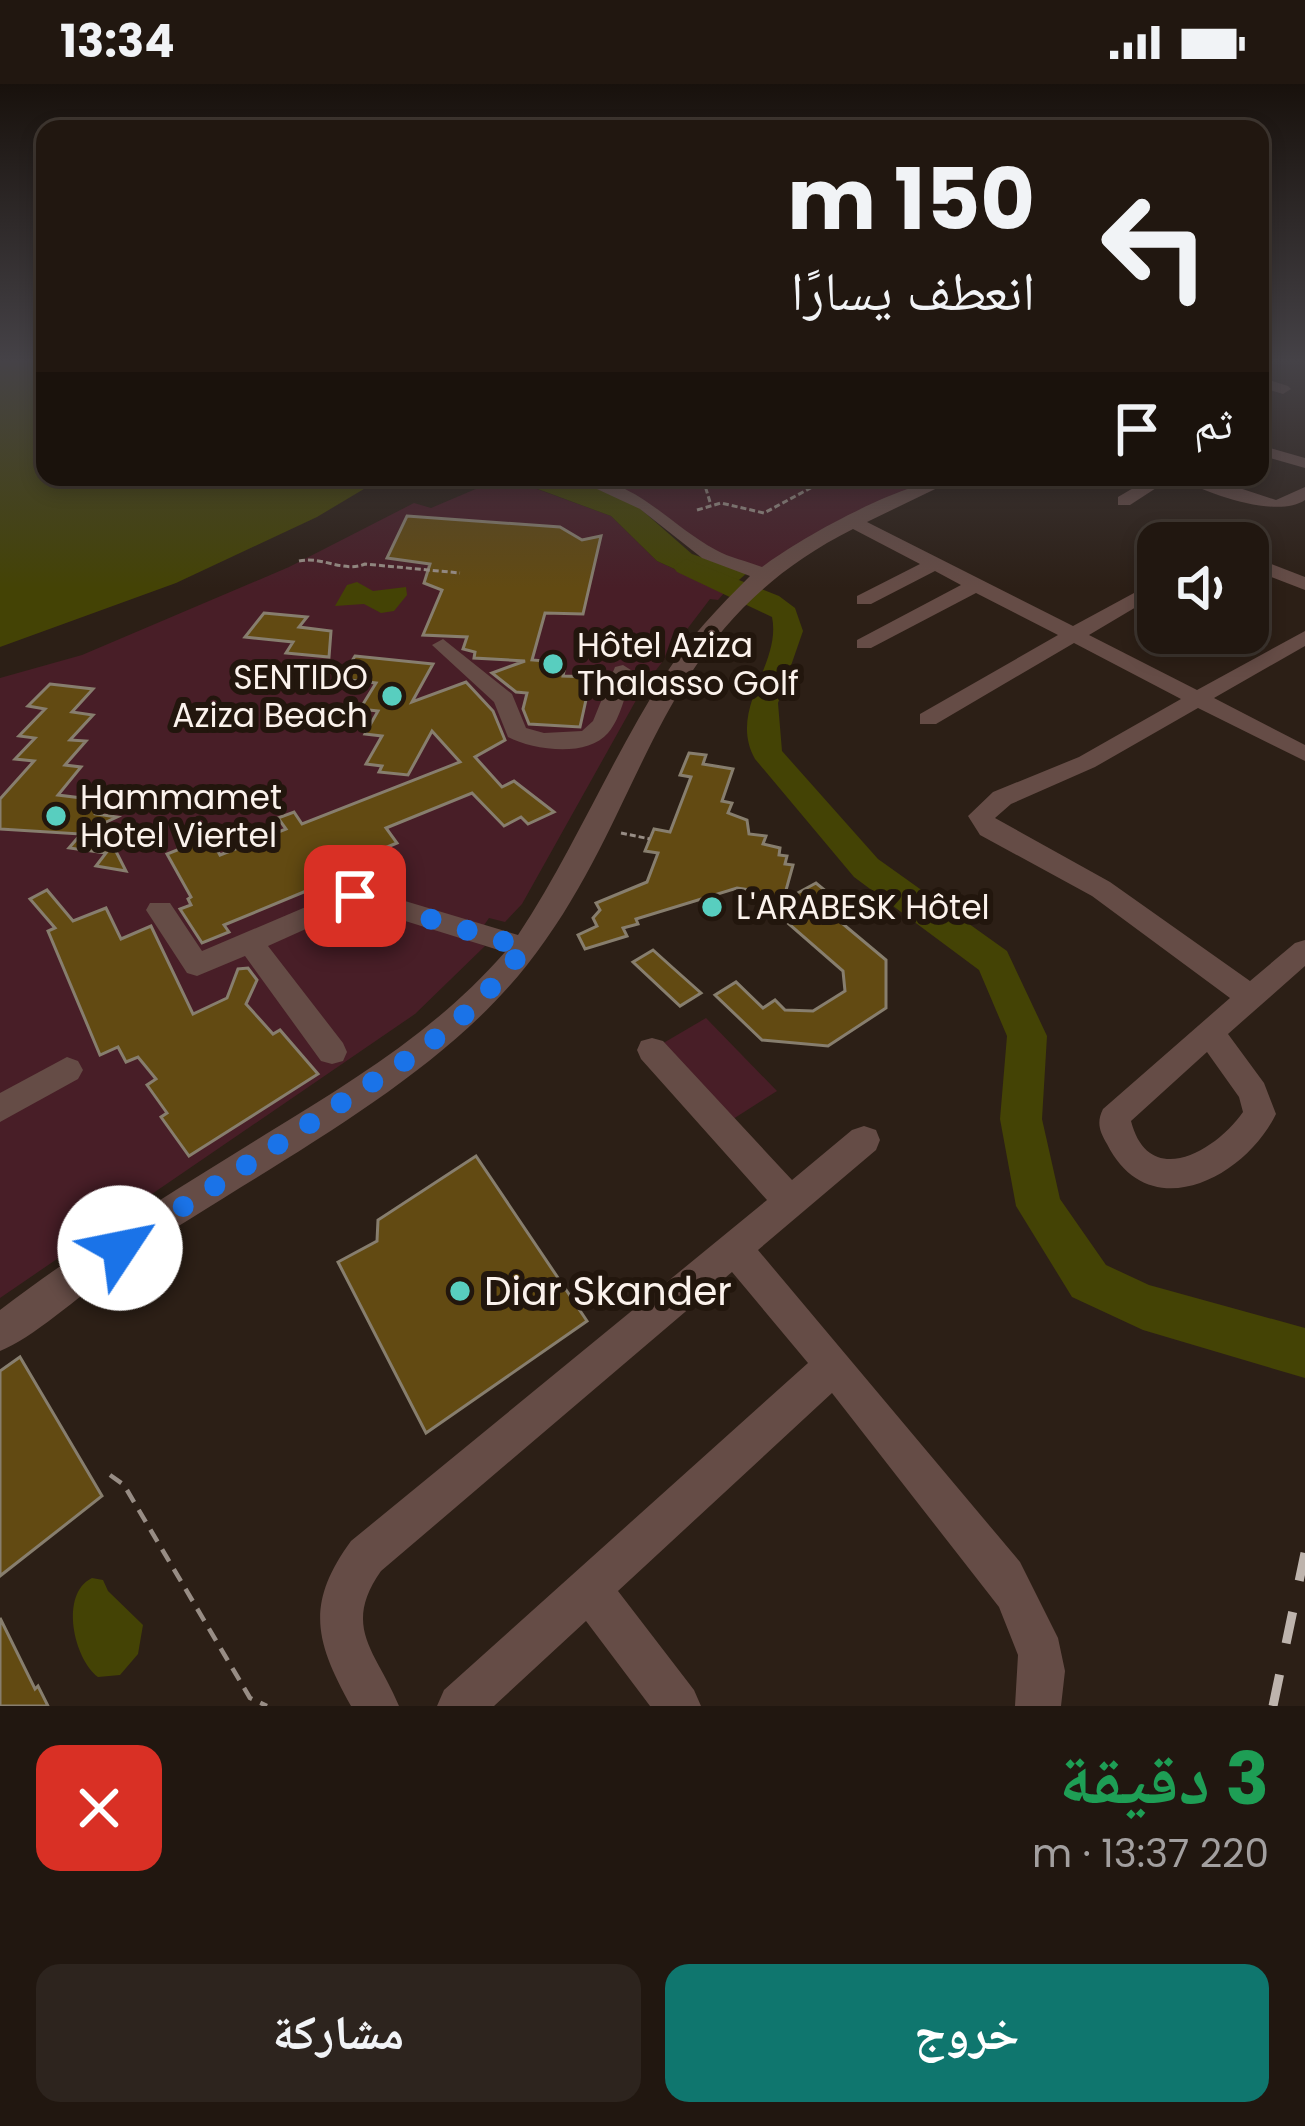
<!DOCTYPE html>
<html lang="ar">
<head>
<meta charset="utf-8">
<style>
	:root { --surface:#211710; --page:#2d241e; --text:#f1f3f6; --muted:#a29f9f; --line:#3e3630; --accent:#0f766e }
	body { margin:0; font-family:Poppins,"Noto Naskh Arabic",sans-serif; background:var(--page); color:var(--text); direction:rtl; height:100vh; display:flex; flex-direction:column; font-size:45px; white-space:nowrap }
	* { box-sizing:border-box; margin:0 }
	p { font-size:39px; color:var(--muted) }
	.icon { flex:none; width:66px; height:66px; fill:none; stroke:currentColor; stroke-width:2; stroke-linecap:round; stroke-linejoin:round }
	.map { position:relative; height:1622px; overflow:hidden; direction:ltr }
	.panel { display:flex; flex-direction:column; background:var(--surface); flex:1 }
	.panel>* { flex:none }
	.banner { position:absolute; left:36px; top:36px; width:1233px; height:366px; border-radius:24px; box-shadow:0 6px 18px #0003,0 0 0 3px var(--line); direction:rtl; background:#211710; color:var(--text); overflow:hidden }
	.buttons { position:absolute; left:1137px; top:438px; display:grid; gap:24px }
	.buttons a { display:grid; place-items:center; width:132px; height:132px; border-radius:24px; background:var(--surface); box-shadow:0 6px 18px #0003,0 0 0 3px var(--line); font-size:60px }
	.pin { position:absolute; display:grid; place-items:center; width:102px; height:102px; color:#fff; margin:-51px; border-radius:24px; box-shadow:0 6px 18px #0006 }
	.me { position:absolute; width:132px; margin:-66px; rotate:56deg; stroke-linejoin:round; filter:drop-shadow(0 0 9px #0008) }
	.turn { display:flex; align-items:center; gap:42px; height:252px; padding:0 36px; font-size:54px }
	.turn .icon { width:156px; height:156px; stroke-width:2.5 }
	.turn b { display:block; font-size:84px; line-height:102px }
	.then { display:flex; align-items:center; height:114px; padding:0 36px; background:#0003; gap:24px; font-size:45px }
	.round { display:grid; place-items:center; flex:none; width:126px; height:126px; border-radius:24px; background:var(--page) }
	.summary { display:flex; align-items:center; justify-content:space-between; height:204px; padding:0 36px }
	h1 { font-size:72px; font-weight:700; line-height:90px; color:#1e9e55 }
	.cta { display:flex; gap:24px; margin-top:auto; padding:24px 36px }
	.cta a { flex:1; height:138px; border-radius:24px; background:var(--accent); color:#fff; font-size:48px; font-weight:700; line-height:138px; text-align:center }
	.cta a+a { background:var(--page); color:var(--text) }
	.status { display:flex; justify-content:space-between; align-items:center; height:84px; padding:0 60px; background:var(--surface); direction:ltr }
	.status svg { height:33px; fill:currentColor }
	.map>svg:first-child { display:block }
	.green { fill:#481e27 }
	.water { fill:#444305 }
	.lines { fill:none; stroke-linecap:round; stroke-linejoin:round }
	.river { fill:#444305; fill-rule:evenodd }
	.building { fill:#624a12; stroke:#877e6e; stroke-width:3 }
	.path-far1 { stroke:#988d85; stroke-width:3; stroke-dasharray:6 3; stroke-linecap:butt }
	.path { stroke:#988d85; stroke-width:4.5; stroke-dasharray:14 9; stroke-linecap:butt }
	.minor { fill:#654c46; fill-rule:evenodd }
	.rail { stroke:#beb4ad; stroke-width:9; stroke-dasharray:32 32; stroke-linecap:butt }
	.route { stroke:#1a73e8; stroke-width:21; stroke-dasharray:0 37.8 }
	.poi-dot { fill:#58cebf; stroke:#22160d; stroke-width:4.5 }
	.labels { text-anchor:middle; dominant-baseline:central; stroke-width:12; stroke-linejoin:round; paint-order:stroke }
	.poi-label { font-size:33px; fill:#fbf2ec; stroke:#22160d; text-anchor:start }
	.near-poi-label { font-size:39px; fill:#fbf2ec; stroke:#22160d; text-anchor:start }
</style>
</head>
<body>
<div class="status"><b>13:34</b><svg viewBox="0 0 49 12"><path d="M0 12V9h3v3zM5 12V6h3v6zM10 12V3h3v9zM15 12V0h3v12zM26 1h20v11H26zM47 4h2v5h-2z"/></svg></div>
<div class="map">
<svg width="1305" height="1622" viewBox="0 0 1305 1622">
	<rect width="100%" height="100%" fill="#2c1f16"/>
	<g class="green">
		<path d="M504,393L611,432L657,477L725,508L718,516L710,515L644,602L522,820L505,838L489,834L473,857L485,862L415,930L0,1214V594L82,571L289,483L414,419L431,424Z"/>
		<path d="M939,393L765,489L726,479L640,419L571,394Z"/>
		<path d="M706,934L777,1007L730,1037L660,961Z"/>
	</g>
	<g class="water">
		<path d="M0,277H45V393H384L317,433L176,499L0,563Z"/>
		<path d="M505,393H544L560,398L571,394L636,421L692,470L747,489L725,508L657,477L611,432Z"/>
		<path d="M357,498L373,507L406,503L407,511L394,527L381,529L364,520L335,522L347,501Z"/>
		<path d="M92,1494L103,1496L108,1507L143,1541L138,1570L120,1591L98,1593C74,1575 59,1510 92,1494Z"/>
	</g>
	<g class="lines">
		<path class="river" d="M686,475L779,512L795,524L803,547L778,619L782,667L878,775L1007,867L1047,952L1042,1035L1060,1115L1106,1181L1149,1201L1305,1244V1294L1143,1246L1072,1213L1016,1122L1000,1035L1007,952L979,886L854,793L755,675C727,625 782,580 772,533L677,488L673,483Z"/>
	</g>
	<g class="building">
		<path d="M407,432L560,443L582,456L601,452L583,530L545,529L532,576L546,577L545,582L564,587L563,592L591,593L580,643L529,640L523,625L527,609L516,608L492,589L525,577L474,574L475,568L463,565L467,553L423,551L442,506L424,499L430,480L387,474Z"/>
		<path d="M264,529L307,533L299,543L331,547L329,573L286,569L293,558L245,553Z"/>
		<path d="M355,572L433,580L412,618L466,598L493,627L505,656L475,673L502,703L514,697L554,728L528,740L521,733L504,742L472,709L386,744L397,759L358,775L364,784L350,790L355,798L316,814L311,805L224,841L229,848L202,859L180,825L191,821L188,815L191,813L167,770L210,753L220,771L286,745L278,734L294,728L302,740L460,678L432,647L408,691L379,688L382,682L366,680L382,652L365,650L378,627L360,625L376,599L341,595Z"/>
		<path d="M50,600L93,605L72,628L93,631L70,656L86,657L65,681L81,683L58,711L106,717L96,730L117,733L102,740L126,787L96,782L106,769L69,764L81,750L0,745V715L34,677L15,675L35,654L19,652L45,625L28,622Z"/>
		<path d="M689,669L706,671L703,680L733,685L722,717L732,719L728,729L747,736L749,750L766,752L763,760L780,764L779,771L787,772L785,780L793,781L783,817L816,799L838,817L825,825L886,876V924L828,962L762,956L715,911L736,898L763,924L775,916L785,926L813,927L845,907L843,887L750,806L737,804L636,835L638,840L623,844L627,852L585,865L578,851L597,842L593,834L600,826L596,819L647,798L658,769L645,767L654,745L670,748L691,693L680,691Z"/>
		<path d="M47,806L73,837L106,824L121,855L151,842L193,930L227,914L238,885L248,884L257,896L246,920L273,950L280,946L318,990L189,1072L161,1033L167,1029L147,1001L156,995L138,973L126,978L118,963L100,971L48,847L55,844L30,815Z"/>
		<path d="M653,866L673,884L701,909L680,922L633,878Z"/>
		<path d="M476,1072L587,1237L426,1349L338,1178L377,1157L378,1136Z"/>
		<path d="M20,1273L102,1412L0,1492V1287Z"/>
		<path d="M0,1534L35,1605L38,1602L48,1622H0Z"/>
	</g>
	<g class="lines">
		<g class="path-far1">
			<path d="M710,418L706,405L728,393"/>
			<path d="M697,426L721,419L764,429L831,393"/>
			<path d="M299,477C323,472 343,489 365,480L460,489"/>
			<path d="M621,749L650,755"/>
		</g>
		<path class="path" d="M110,1391L124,1401L250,1614L267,1622"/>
		<g class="minor">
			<path d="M1260,293L1288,302L1291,305L1283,310L1260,303Z"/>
			<path d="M1260,361L1305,374V384L1260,371Z"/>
			<path d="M571,393C637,393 664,438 716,466C730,474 747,477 762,483C803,452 910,393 960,393L867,438L1073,542L1158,496V510L1089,551L1197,606L1305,547V562L1214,614L1305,661V677L1198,624L1095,683L1011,720L995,734L1110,798L1250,897L1295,859L1305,856V882L1228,950L1264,999L1276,1030C1245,1094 1149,1144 1107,1060C1100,1048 1096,1039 1103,1025L1230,914L1092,812L980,751L968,732L993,708L1079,673L1181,615L1074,559L936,640H920V630L1058,551L976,509L871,564H857V556L961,501L935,487L871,520H857V512L920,480L853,445C648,548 652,723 527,881C432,1002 261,1085 133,1172C96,1197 38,1252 0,1267V1226C85,1161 176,1106 266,1050C354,996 437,946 505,868L357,822L268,862L343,959L347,968L343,977L332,980L321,977L245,872L197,892L187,889L146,826L150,819H170L202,867L355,802L518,851C573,768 611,675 665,591C689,554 719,523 750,492L702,474L640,425ZM1207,968L1239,1013L1243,1028C1217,1066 1149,1107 1131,1037Z"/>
			<path d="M1152,393H1173L1130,421H1118V413Z"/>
			<path d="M1179,393H1206L1276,416L1305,403V416C1278,435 1205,410 1179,393Z"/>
			<path d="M1248,471L1305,493V506L1248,484Z"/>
			<path d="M443,555L512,610L526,644L544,649L582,647L593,637L615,583L623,581L634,588C625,607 622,633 608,649C587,674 533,666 508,653L494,618L432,561Z"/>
			<path d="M652,954L663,957L792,1096L852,1046L864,1042L876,1046L880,1056L876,1066L758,1166L1020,1478L1058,1554L1065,1587L1061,1622H1015L1018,1571L999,1523L832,1309L618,1507L694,1606L701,1622H650L586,1537L494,1622H437L444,1606L808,1279L732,1188L381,1487C341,1544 377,1568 399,1622H351C315,1557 305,1520 351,1457L767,1116L641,975L637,966L641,957Z"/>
			<path d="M67,973L78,977L83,986L78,995L0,1038V1009Z"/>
		</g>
		<path class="rail" d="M1273,1622L1305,1469"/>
	</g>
	<linearGradient id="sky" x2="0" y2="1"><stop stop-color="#18110c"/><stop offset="0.55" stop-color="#454247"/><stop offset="1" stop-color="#454247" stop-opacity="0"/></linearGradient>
	<rect width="1305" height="504" fill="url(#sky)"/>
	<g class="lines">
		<path class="route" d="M120,1164L420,967L476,921L525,864L355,812"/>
	</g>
	<g class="poi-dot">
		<circle cx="553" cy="580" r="12"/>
		<circle cx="392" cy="612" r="12"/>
		<circle cx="56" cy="732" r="12"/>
		<circle cx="712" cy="823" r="12"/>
		<circle cx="460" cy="1207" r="12"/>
	</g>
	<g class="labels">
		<g class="poi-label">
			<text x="577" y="561">Hôtel Aziza<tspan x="577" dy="38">Thalasso Golf</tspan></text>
			<text x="368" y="593" text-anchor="end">SENTIDO<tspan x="368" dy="38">Aziza Beach</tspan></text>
			<text x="80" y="713">Hammamet<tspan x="80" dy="38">Hotel Viertel</tspan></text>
			<text x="736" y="823">L'ARABESK Hôtel</text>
		</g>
		<g class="near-poi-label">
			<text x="484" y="1207">Diar Skander</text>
		</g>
	</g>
</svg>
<div class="buttons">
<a><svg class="icon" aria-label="sound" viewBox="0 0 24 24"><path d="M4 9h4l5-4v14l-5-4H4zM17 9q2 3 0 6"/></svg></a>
</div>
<div class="pin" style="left:355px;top:812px;background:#d93025"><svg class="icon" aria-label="arrive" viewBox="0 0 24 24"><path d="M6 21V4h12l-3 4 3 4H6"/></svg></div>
<svg class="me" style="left:120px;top:1164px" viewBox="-20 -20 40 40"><circle r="19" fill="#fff"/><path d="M0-13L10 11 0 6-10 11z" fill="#1a73e8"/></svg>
<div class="banner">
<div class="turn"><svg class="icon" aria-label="left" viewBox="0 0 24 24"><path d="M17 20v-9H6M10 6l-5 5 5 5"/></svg><div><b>150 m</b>انعطف يسارًا</div></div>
<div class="then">ثم<svg class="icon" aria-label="arrive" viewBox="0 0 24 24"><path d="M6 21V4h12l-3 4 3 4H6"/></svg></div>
</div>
</div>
<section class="panel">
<div class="summary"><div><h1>3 دقيقة</h1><p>220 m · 13:37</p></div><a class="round" style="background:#d93025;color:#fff"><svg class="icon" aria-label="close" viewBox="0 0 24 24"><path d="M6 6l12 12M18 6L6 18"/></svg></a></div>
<div class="cta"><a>خروج</a><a>مشاركة</a></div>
</section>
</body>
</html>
